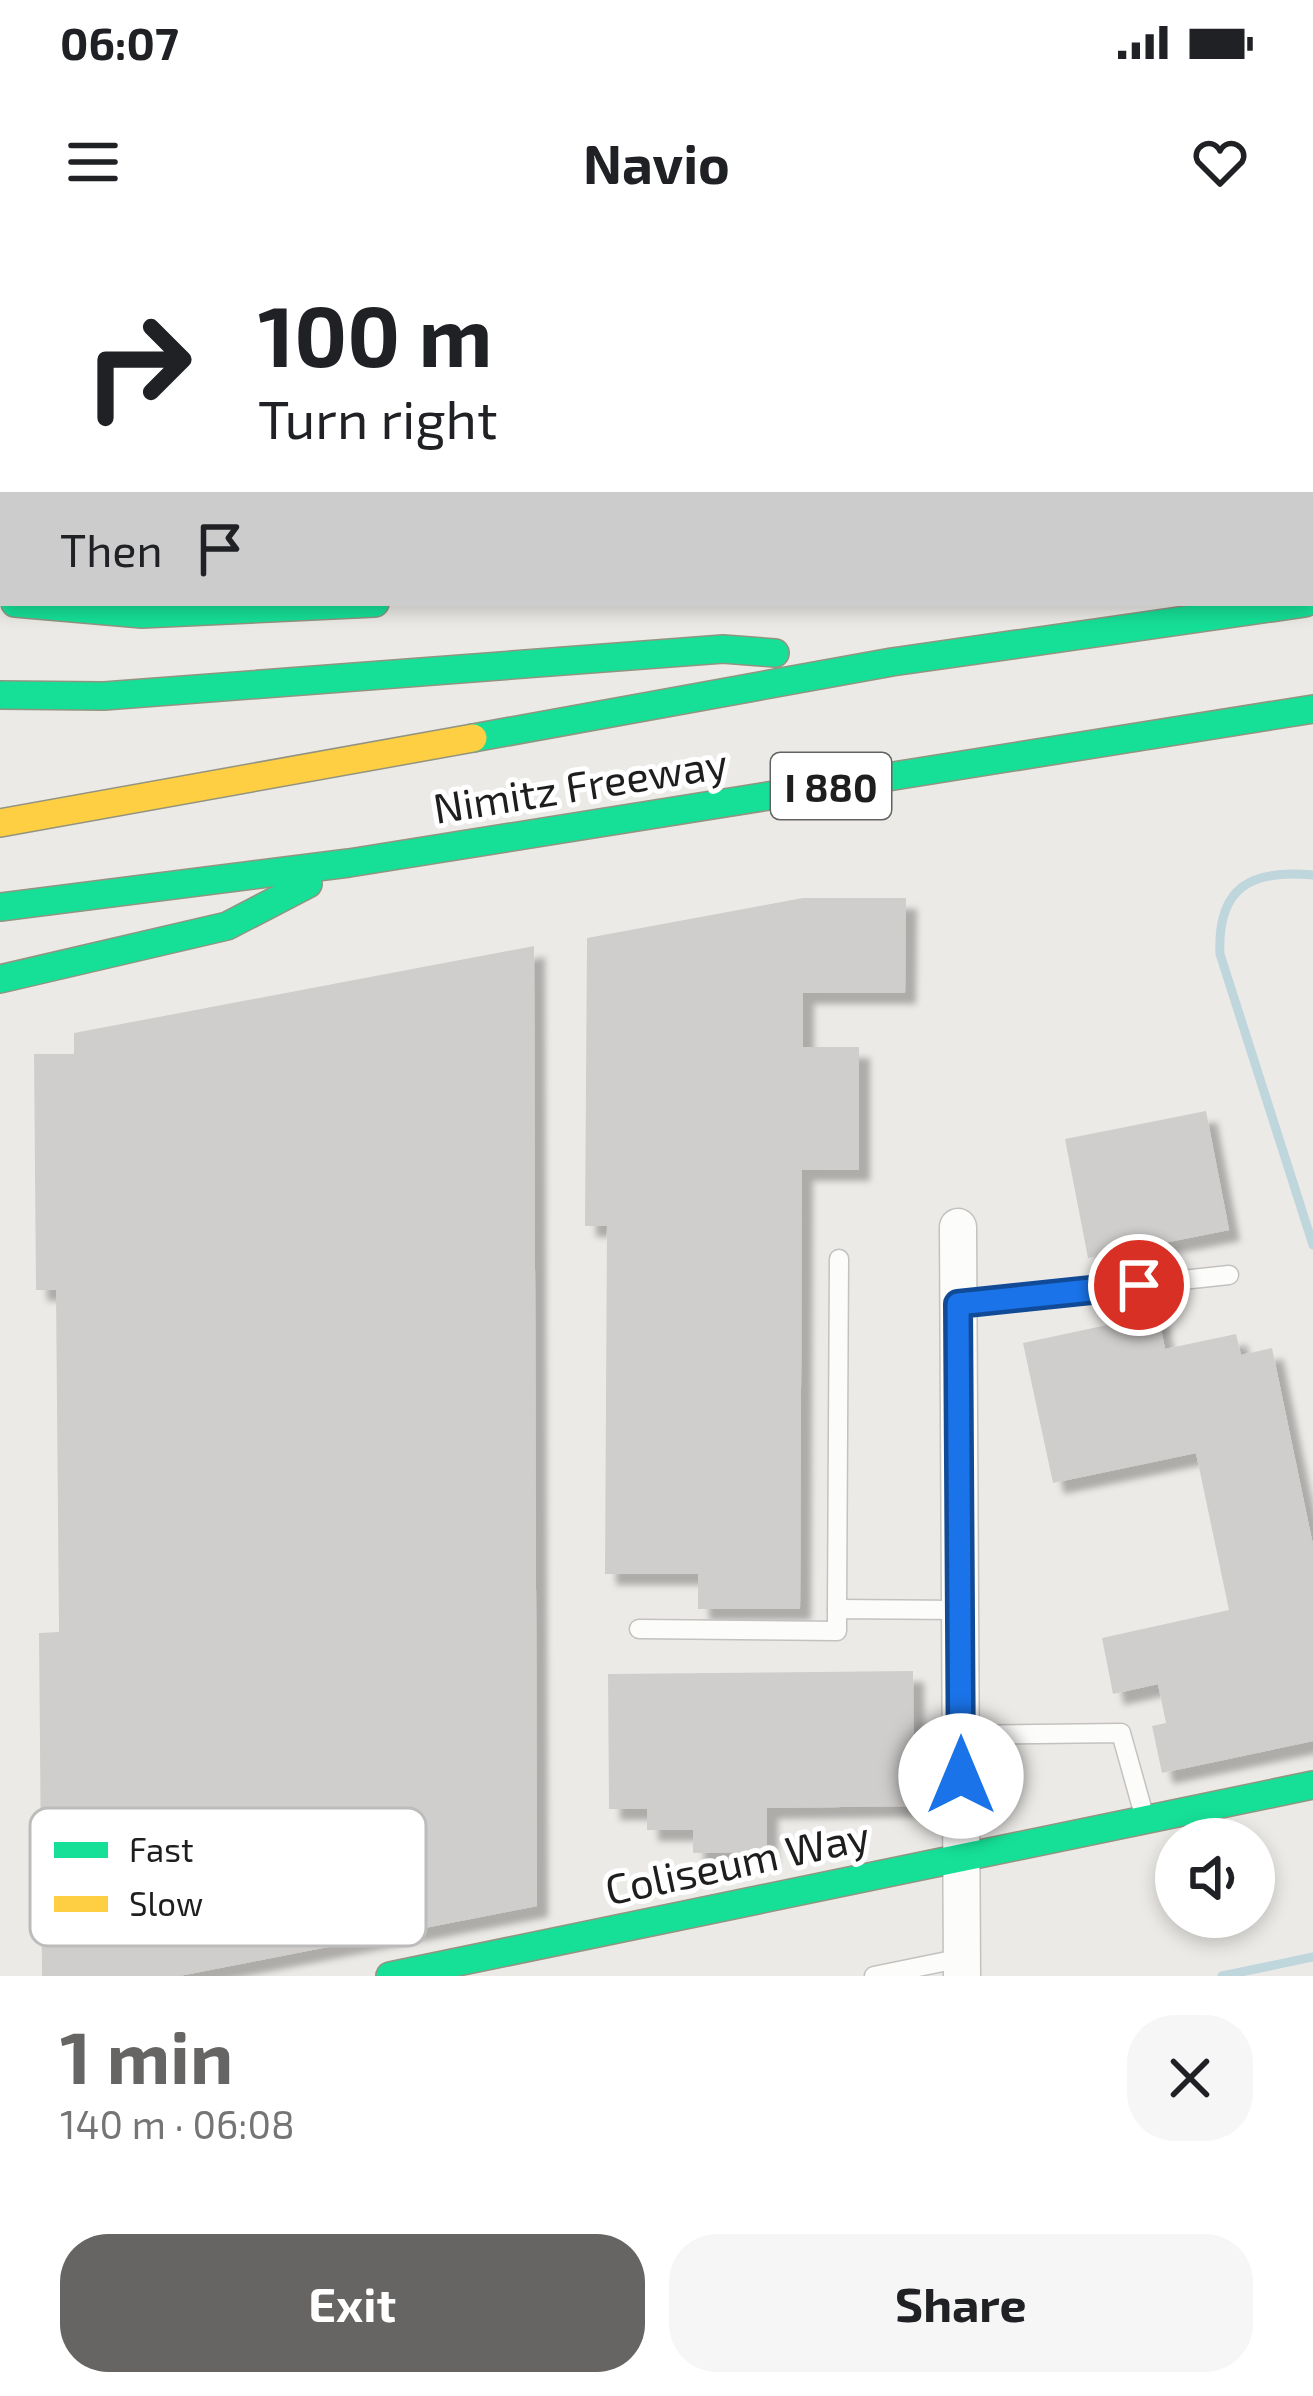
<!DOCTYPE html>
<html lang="en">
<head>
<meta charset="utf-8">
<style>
	:root { --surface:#fff; --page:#f6f6f6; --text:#202124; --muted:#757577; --accent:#666564 }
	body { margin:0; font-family:"Exo 2",sans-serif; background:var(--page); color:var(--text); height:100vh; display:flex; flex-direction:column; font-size:45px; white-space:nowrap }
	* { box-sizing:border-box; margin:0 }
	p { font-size:39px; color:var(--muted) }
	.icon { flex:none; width:66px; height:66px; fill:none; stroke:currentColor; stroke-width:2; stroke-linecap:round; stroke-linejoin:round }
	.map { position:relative; height:1736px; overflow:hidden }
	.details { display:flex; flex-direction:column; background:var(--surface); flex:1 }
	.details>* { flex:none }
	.top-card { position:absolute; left:0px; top:0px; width:1314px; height:366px; box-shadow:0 6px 18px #0003; background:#fff; color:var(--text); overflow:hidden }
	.controls { position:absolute; left:1155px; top:1578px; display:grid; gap:24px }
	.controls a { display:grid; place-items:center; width:120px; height:120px; border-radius:50%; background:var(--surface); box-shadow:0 6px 18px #0003; font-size:60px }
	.pin { position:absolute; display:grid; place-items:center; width:102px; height:102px; color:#fff; margin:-51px; border:6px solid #fff; border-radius:50%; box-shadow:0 3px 12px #0007 }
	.me { position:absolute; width:132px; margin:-66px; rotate:0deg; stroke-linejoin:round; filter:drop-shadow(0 0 9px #0008) }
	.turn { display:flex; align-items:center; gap:42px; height:252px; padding:0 60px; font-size:54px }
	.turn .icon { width:156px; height:156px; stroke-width:2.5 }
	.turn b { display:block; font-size:84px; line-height:102px }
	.then { display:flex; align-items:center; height:114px; padding:0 60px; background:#0003; gap:24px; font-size:45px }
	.round { display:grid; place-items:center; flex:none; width:126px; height:126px; border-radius:48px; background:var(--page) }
	.overview { display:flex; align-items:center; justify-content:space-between; height:204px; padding:0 60px }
	h1 { font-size:72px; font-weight:700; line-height:90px; color:var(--accent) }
	.cta { display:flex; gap:24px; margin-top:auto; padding:24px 60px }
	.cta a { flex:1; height:138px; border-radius:48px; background:var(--accent); color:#fff; font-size:48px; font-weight:700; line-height:138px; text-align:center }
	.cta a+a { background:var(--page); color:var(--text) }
	.status { display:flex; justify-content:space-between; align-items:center; height:84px; padding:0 60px; background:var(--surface); direction:ltr }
	.status svg { height:33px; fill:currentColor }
	header { display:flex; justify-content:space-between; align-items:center; height:156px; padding:0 60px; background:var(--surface); font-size:54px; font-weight:700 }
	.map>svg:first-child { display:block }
	.industrial { fill:#e9e0e5 }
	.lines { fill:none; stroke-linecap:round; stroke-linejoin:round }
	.stream { stroke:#bed6dc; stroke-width:9 }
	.building { fill:#d0cecc; filter:url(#shadow) }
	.lane-casing { stroke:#c3c2c1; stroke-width:21 }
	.street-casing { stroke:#c3c2c1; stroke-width:39 }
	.fast-casing { stroke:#929481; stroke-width:30 }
	.slow-casing { stroke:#929481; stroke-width:30 }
	.lane { stroke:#fcfcfb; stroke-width:18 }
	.street { stroke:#fcfcfb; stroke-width:36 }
	.fast { stroke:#16e098; stroke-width:27 }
	.slow { stroke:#ffcf43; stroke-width:27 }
	.route-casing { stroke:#114b97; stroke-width:30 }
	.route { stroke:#1a73e8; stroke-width:21 }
	.labels { text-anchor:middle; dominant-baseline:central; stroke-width:10; stroke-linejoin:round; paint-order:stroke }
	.shield { fill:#fff; stroke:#626262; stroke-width:3 }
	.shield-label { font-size:39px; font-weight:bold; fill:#1e1e1e }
	.street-label { font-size:42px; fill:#1e1e1e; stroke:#fff }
	.key { fill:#fff; stroke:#bcbcbc; stroke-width:3 }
	.key-label { font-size:33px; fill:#1e1e1e }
</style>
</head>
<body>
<div class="status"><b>06:07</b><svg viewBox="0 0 49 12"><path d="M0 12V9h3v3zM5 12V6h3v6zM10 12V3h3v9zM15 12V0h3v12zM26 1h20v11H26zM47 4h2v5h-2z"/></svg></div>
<header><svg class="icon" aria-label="menu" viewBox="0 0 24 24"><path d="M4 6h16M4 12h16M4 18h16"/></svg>Navio<svg class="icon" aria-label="heart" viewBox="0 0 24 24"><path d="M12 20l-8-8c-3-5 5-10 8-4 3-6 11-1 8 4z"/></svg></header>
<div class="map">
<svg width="1313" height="1736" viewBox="0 0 1313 1736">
	<defs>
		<filter id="shadow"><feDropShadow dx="11" dy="11" stdDeviation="3" flood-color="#0004"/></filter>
	</defs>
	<rect width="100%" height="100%" fill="#eceae7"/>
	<path class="industrial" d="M656,0H1313V122L1311,3H656Z"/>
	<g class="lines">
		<g class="stream">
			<path d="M1313,635C1251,629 1217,647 1220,714L1313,1005"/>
			<path d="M1222,1736L1313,1717"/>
		</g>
	</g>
	<g class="building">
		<path d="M803,658H906L905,753H803V807H859V930H802L800,1369H698V1334H605L607,986H585L587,698Z"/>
		<path d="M534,706L537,1666L179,1736H42L39,1393L59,1392L56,1050H36L34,814H74V793Z"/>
		<path d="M1206,871L1229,990L1088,1018L1065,899Z"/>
		<path d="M1158,1074L1165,1109L1236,1094L1241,1115L1272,1108L1313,1305V1501L1162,1533L1152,1486L1166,1483L1158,1444L1113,1454L1102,1398L1229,1370L1196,1213L1053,1243L1023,1103Z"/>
		<path d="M913,1431L914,1566L767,1568V1612L693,1613V1590H647V1569H609L608,1434Z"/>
	</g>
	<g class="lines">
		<defs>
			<g id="lane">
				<path d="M499,0V3"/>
				<path d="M795,0V3"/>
				<path d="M902,0V3"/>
				<path d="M174,3V0"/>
				<path d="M1166,3L1169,0"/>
				<path d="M0,32H3"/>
				<path d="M958,1064L1229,1035"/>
				<path d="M837,1369L839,1019"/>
				<path d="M639,1389L837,1391V1369L960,1370"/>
				<path d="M960,1495L1121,1493L1144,1575"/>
				<path d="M874,1736L962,1718"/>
			</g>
			<g id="street">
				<path d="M1223,0L1224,3"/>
				<path d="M958,987L962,1736"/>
			</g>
			<g id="fast">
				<path d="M15,363L142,374L375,363"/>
				<path d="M0,455L104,456L723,409L775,413"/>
				<path d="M473,498L892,422L1305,363"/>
				<path d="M0,667L349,623L1313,469"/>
				<path d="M0,739L227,686L308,644"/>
				<path d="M390,1736L1313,1545"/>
			</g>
			<g id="slow">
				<path d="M1311,226L1313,225"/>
				<path d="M0,583L473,498"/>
			</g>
		</defs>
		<use href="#lane" class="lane-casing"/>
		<use href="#street" class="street-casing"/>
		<use href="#fast" class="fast-casing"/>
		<use href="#slow" class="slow-casing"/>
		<use href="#lane" class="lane"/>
		<use href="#street" class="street"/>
		<use href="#fast" class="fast"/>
		<use href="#slow" class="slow"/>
	</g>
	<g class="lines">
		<defs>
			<path id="route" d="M961,1536L958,1064L1139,1045"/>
		</defs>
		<use href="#route" class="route-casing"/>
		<use href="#route" class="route"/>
	</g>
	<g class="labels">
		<rect class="shield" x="771" y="513" width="120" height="66" rx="9"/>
		<g class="shield-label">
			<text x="831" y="546">I 880</text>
		</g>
		<g class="street-label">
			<text transform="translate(580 544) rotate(-9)">Nimitz Freeway</text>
			<text transform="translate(737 1621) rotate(-12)">Coliseum Way</text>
		</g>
	</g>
	<rect x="30" y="1568" width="396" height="138" rx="18" class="key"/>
	<rect x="54" y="1602" width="54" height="16" fill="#16e098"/>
	<rect x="54" y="1656" width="54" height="16" fill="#ffcf43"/>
	<g class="key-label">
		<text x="129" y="1622">Fast</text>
		<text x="129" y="1676">Slow</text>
	</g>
</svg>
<div class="controls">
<a><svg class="icon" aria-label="sound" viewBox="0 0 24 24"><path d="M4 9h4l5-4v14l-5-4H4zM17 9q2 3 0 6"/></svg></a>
</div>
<div class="pin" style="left:1139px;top:1045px;background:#d93025"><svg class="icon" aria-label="arrive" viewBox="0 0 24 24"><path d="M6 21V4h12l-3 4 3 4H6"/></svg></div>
<svg class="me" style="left:961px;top:1536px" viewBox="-20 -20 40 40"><circle r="19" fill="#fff"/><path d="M0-13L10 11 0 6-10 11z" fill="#1a73e8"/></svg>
<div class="top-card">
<div class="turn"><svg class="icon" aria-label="right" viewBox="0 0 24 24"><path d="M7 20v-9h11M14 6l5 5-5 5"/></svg><div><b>100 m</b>Turn right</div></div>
<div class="then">Then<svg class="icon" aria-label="arrive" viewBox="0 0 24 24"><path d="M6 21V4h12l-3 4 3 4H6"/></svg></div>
</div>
</div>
<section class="details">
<div class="overview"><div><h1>1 min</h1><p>140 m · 06:08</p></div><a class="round"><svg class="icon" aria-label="close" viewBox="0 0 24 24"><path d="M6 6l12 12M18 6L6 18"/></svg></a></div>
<div class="cta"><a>Exit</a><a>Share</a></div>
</section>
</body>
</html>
